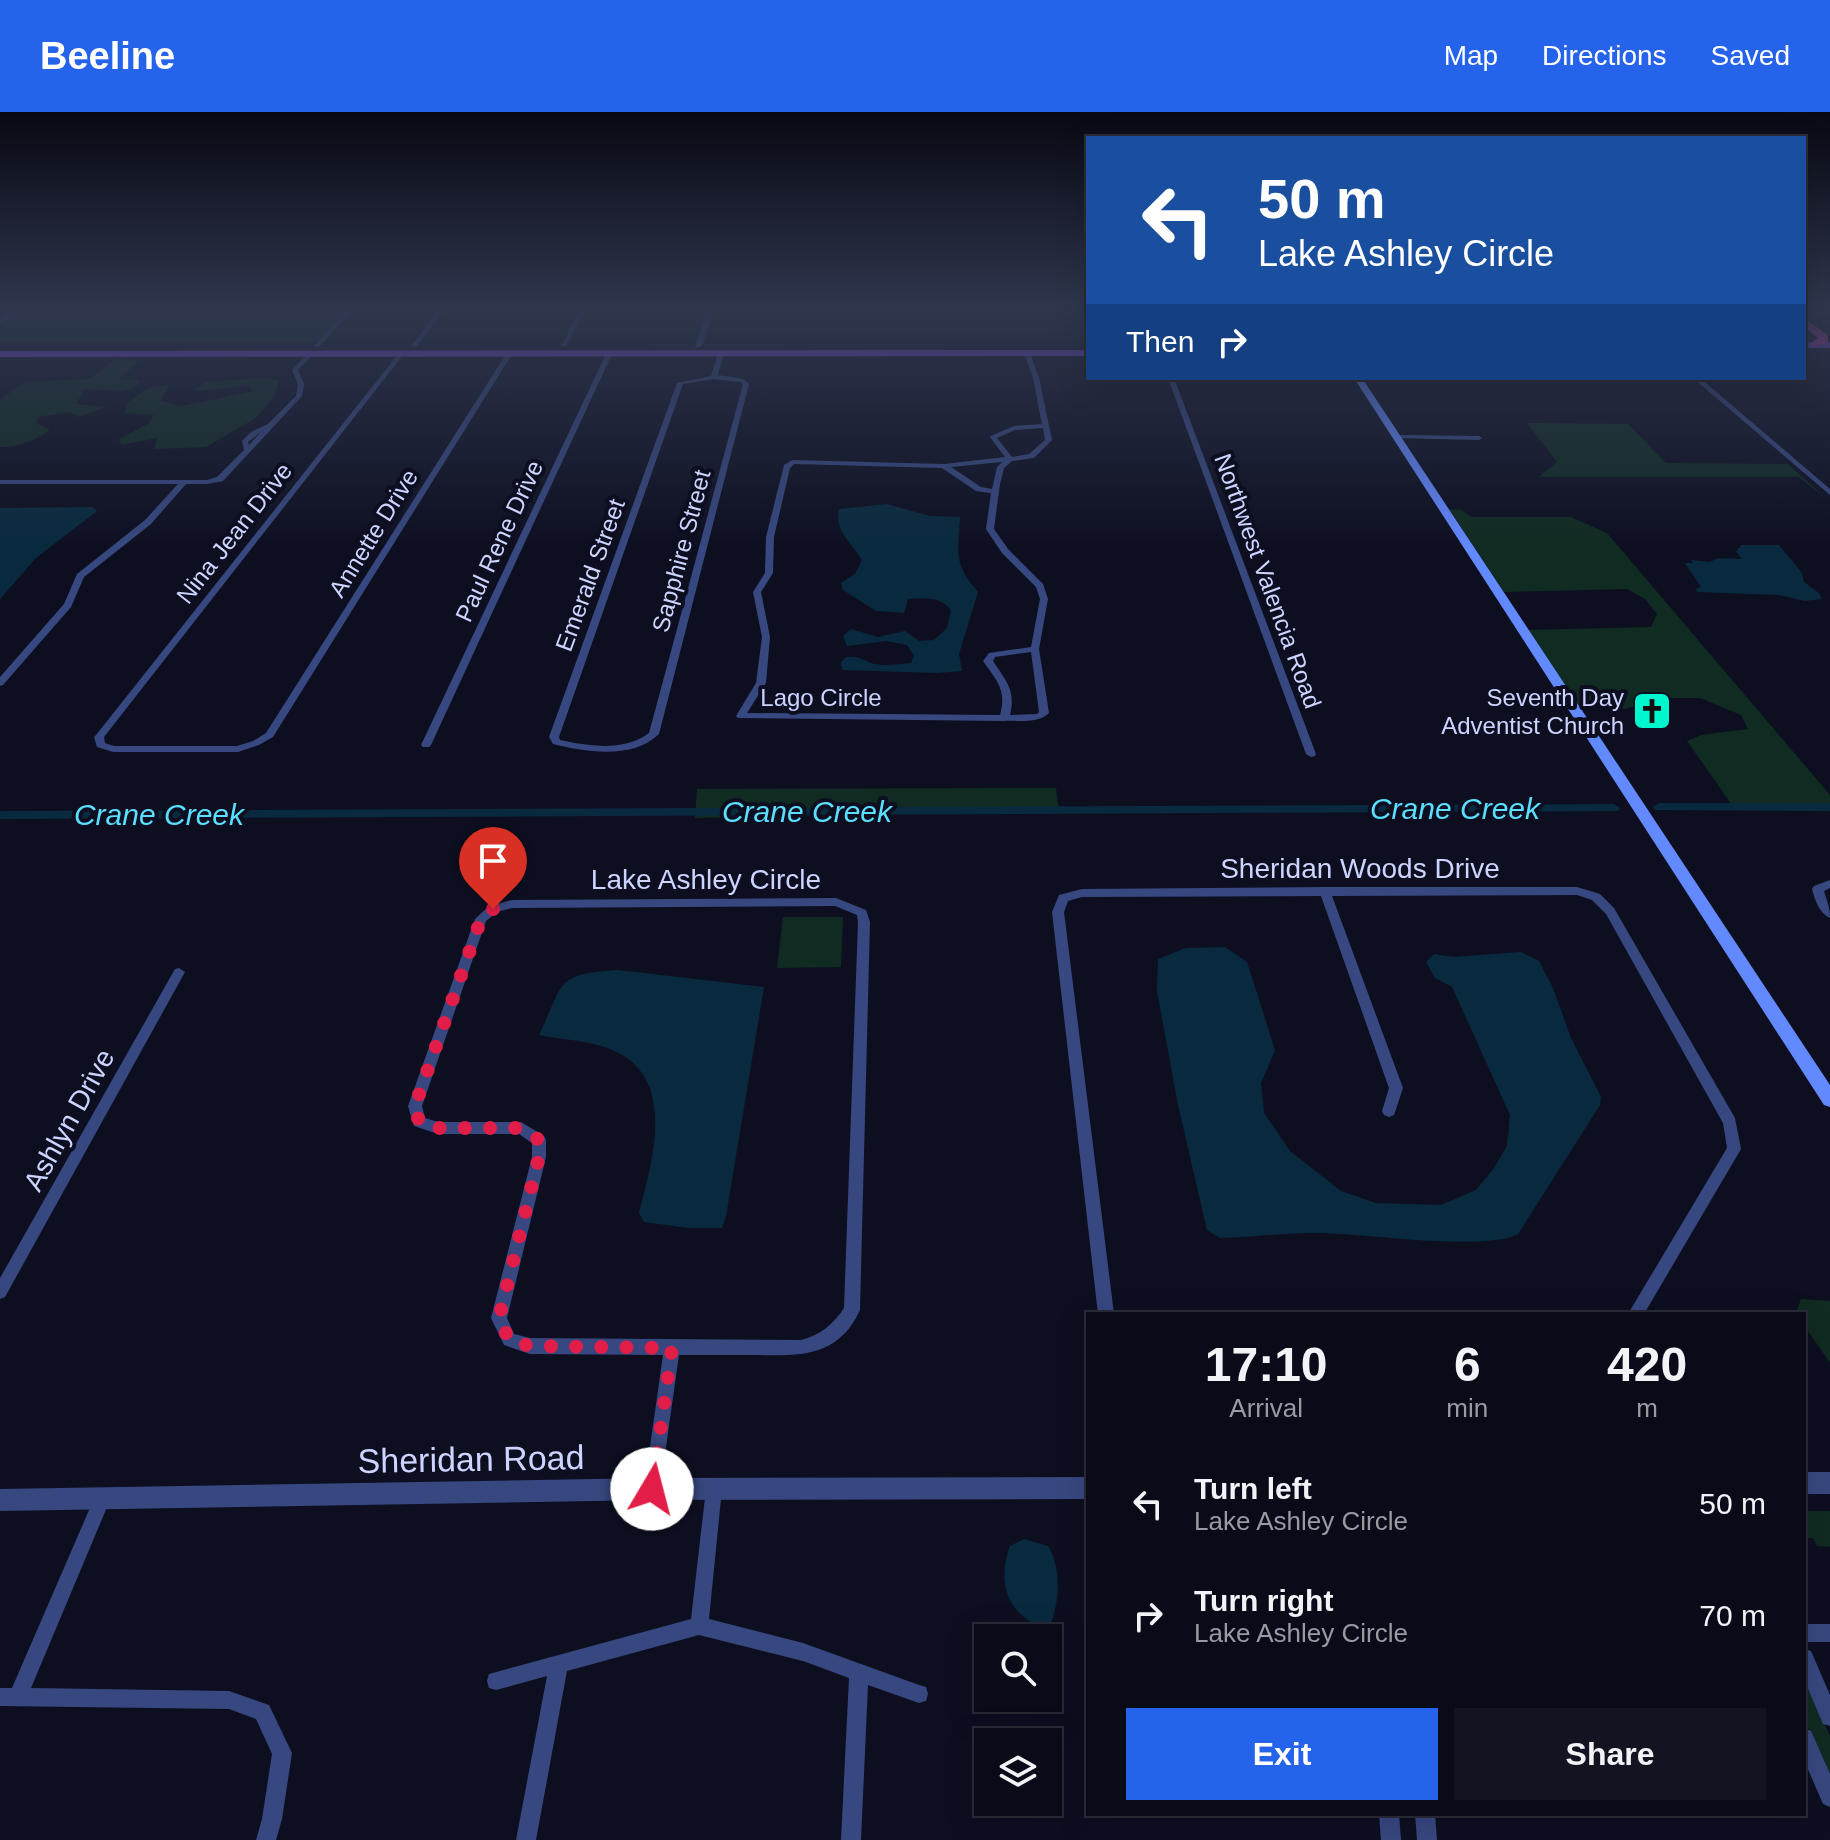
<!DOCTYPE html>
<html lang="en">
<head>
<meta charset="utf-8">
<style>
	:root { --surface:#0a0b19; --page:#131422; --text:#f1f3f6; --muted:#999ba2; --line:#2a2b38; --accent:#2563eb }
	body { margin:0; font-family:Helvetica,sans-serif; background:var(--page); color:var(--text); height:100vh; display:flex; flex-direction:column; font-size:30px; white-space:nowrap }
	* { box-sizing:border-box; margin:0 }
	p { font-size:26px; color:var(--muted) }
	.icon { flex:none; width:44px; height:44px; fill:none; stroke:currentColor; stroke-width:2; stroke-linecap:round; stroke-linejoin:round }
	.map { position:relative; flex:1; overflow:hidden }
	.side { position:absolute; left:1086px; top:1200px; width:720px; height:504px; display:flex; flex-direction:column; background:var(--surface); border-radius:0px; box-shadow:0 8px 32px #0002,0 0 0 2px var(--line) }
	.side>* { flex:none }
	.top-card { position:absolute; left:1086px; top:24px; width:720px; height:244px; border-radius:0px; box-shadow:0 8px 32px #0002,0 0 0 2px var(--line); background:#1a4fa0; color:#fff; overflow:hidden }
	.buttons { position:absolute; left:974px; top:1512px; display:grid; gap:16px }
	.buttons a { display:grid; place-items:center; width:88px; height:88px; border-radius:0px; background:var(--surface); box-shadow:0 8px 32px #0002,0 0 0 2px var(--line); font-size:40px }
	.pin { position:absolute; display:grid; place-items:center; width:68px; height:68px; color:#fff; margin:-82px -34px; border-radius:50% 50% 50% 0; rotate:-45deg; box-shadow:0 0 8px #0007 }
	.pin .icon { rotate:45deg }
	.me { position:absolute; width:88px; margin:-44px; rotate:8deg; stroke-linejoin:round; filter:drop-shadow(0 0 6px #0008) }
	.turn { display:flex; align-items:center; gap:28px; height:168px; padding:0 40px; font-size:36px }
	.turn .icon { width:104px; height:104px; stroke-width:2.5 }
	.turn b { display:block; font-size:56px; line-height:68px }
	.then { display:flex; align-items:center; height:76px; padding:0 40px; background:#0003; gap:16px; font-size:30px }
	.eta { display:flex; justify-content:space-evenly; align-items:center; height:136px; text-align:center }
	.eta b { font-size:48px; font-weight:800; line-height:56px }
	.primary-button { display:flex; gap:16px; margin-top:auto; padding:16px 40px }
	.primary-button a { flex:1; height:92px; border-radius:0px; background:var(--accent); color:#fff; font-size:32px; font-weight:800; line-height:92px; text-align:center }
	.primary-button a+a { background:var(--page); color:var(--text) }
	ul { padding:0; list-style:none }
	li { display:flex; align-items:center; gap:24px; height:112px; padding:0 40px }
	li div { flex:1 }
	li b { display:block; font-size:30px }
	li em { font-style:normal }
	header { display:flex; align-items:center; gap:48px; box-sizing:border-box; height:112px; padding:0 40px; background:var(--accent); color:#fff }
	header strong { font-size:38px }
	nav { display:flex; gap:44px; margin-inline-start:auto; font-size:28px }
	.map>svg:first-child { display:block }
	.green { fill:#102b22 }
	.water { fill:#092a3e }
	.lines { fill:none; stroke-linecap:round; stroke-linejoin:round }
	.stream { stroke:#092a3e; stroke-width:2 }
	.canal { fill:#092a3e; fill-rule:evenodd }
	.minor { fill:#374880; fill-rule:evenodd }
	.tertiary { fill:#374880; fill-rule:evenodd }
	.secondary { fill:#6389ff; fill-rule:evenodd }
	.primary { fill:#9153ff; fill-rule:evenodd }
	.motorway { fill:#ff47d1; fill-rule:evenodd }
	.route { stroke:#e11d48; stroke-width:14; stroke-dasharray:0 25.2 }
	.labels { text-anchor:middle; dominant-baseline:central; stroke-width:8; stroke-linejoin:round; paint-order:stroke }
	.far-street-label { font-size:24px; fill:#ccd4ff; stroke:#0d0f21 }
	.far-poi-label { font-size:24px; fill:#ccd4ff; stroke:#0d0f21; text-anchor:end }
	.street-label { font-size:28px; fill:#ccd4ff; stroke:#0d0f21 }
	.water-label { font-size:30px; font-style:italic; fill:#5adfff; stroke:#0d0f21 }
	.near-street-label { font-size:34px; fill:#ccd4ff; stroke:#0d0f21 }
</style>
</head>
<body>
<header>
<strong>Beeline</strong>
<nav><a>Map</a><a>Directions</a><a>Saved</a></nav>
</header>
<div class="map">
<svg width="1830" height="1728" viewBox="0 0 1830 1728">
	<rect width="100%" height="100%" fill="#0d0f21"/>
	<g class="green">
		<path d="M28,195H352L320,230H0V215Z"/>
		<path d="M116,247L139,249L119,267L140,268L138,273L123,279L85,277L76,292L106,295L79,305L69,300L38,305L36,311L50,318C35,328 18,336 0,335V288L24,270L89,267Z"/>
		<path d="M264,266L279,268L274,285L256,306L206,335L154,337L157,326L121,333L119,327L148,312L154,303L125,301L128,290L151,275L170,273L160,289L182,294L253,279L249,274L195,279L204,270Z"/>
		<path d="M1527,311L1628,312L1666,351L1788,352L1830,390L1799,365H1539L1557,350Z"/>
		<path d="M1449,397L1462,398L1471,405H1571L1607,421L1830,683V693H1732L1687,629L1701,623L1748,617L1741,603L1700,586H1657L1625,597L1576,591L1528,518L1651,515L1657,502L1645,487L1627,477L1504,480Z"/>
		<path d="M1056,676L1059,701L963,700L695,706L697,677Z"/>
		<path d="M783,805H843L841,855L777,856Z"/>
		<path d="M1801,1187L1830,1189V1251L1804,1213V1202L1796,1201Z"/>
		<path d="M1804,1399H1830V1435L1817,1434L1813,1426H1804Z"/>
		<path d="M1804,1565L1830,1624V1665L1804,1606Z"/>
	</g>
	<g class="water">
		<path d="M887,392L930,404L960,405C958,442 953,451 978,480L959,542L962,559L938,561L842,558L841,550L846,545C858,544 861,547 871,551C883,555 899,552 911,551L914,544L907,533L886,529L847,534L843,524L851,517L878,525L905,519L919,529L934,528L947,516L951,498C940,484 924,486 908,487L904,501L876,499L843,478L841,471L855,462L862,448C852,430 834,420 839,397Z"/>
		<path d="M92,395L97,399L36,446L0,487V396Z"/>
		<path d="M1741,433H1779L1802,461L1804,470L1819,481L1822,487L1805,489L1779,483L1697,480L1696,477L1701,475L1685,451H1693L1691,448L1710,450L1718,446L1742,447L1736,440Z"/>
		<path d="M1225,835L1247,850L1275,938L1261,971L1264,1001L1290,1039L1341,1079L1376,1091L1441,1093L1476,1078L1494,1056L1507,1034L1510,1003L1452,875L1435,866L1426,850L1434,842L1453,845L1521,840L1539,849L1553,876L1571,926L1601,985L1600,993L1518,1122C1486,1140 1361,1121 1318,1121C1285,1120 1252,1126 1220,1126L1207,1118L1178,993L1157,879L1158,847L1186,836Z"/>
		<path d="M618,858L764,875L726,1104L722,1116H689L644,1110L639,1101C651,1054 675,976 624,944C599,928 567,929 539,923C565,870 554,862 618,858Z"/>
		<path d="M1024,1427L1048,1434C1062,1456 1060,1494 1048,1517C1008,1506 996,1471 1010,1434Z"/>
	</g>
	<g class="lines">
		<path class="stream" d="M74,228L115,195"/>
		<g class="canal">
			<path d="M1659,691H1830V699L1655,698L1653,695Z"/>
			<path d="M1614,692L1620,696L1618,699L0,707V699Z"/>
		</g>
		<g class="minor">
			<path d="M19,195H26L0,213V208Z"/>
			<path d="M350,195H356L319,235H315V233Z"/>
			<path d="M441,195H447L416,235H412V233Z"/>
			<path d="M581,195H587L566,234L561,235Z"/>
			<path d="M721,239L724,241L718,263L744,267L749,272L659,622C632,648 586,640 553,632L549,625L677,271L711,264L718,241ZM714,267L740,270L743,272L649,621C624,640 589,634 560,628L559,625L683,272Z"/>
			<path d="M1027,239L1030,241L1039,266L1052,328L1034,346L1012,349L1004,356L1000,372L994,417L1008,437L1043,472L1048,487L1039,537L1049,601C1038,612 1019,608 1004,609L738,606L736,604L756,571L762,525L753,480L765,461L766,425L784,353L792,348L944,352L1005,345L990,325L991,324L1014,314L1042,312L1033,266L1024,241ZM1043,316L1045,328L1029,342L1012,345L997,326L1015,318ZM1002,350L997,355L992,377L981,375L951,355ZM794,352L942,356L976,379L991,381L986,417L1002,441L1036,475L1040,487L1031,535L989,541L983,549C997,569 1007,578 1000,603L747,601L766,571L770,525L761,480L773,461L774,425L790,356ZM1031,540L1039,600L1037,602L1010,603C1016,578 1006,569 993,549L995,545Z"/>
			<path d="M509,240L512,242L273,625L259,633L238,640H113L97,635L94,625L96,623L399,241H403V243L104,625L105,631L114,634H237L253,629L266,621L506,242Z"/>
			<path d="M609,240L612,242L431,633L429,635H423L421,633L606,242Z"/>
			<path d="M308,241L313,242L298,258L304,272L302,284L223,369L207,372H186L151,412L84,465L71,495L3,573L0,574V565L64,492L77,462L145,408L178,372H0V368H207L217,365L244,338L242,329L251,320L268,312L296,284L298,272L292,258ZM261,320L249,333L248,330Z"/>
			<path d="M1168,266H1174L1316,642L1315,644L1311,645L1306,642Z"/>
			<path d="M1693,266H1700L1830,377V383Z"/>
			<path d="M1397,323L1479,324L1482,326L1479,328L1395,326L1394,325Z"/>
			<path d="M1830,768V776L1824,779C1827,790 1830,794 1830,806C1819,801 1815,788 1812,777L1814,774Z"/>
			<path d="M1325,775H1577L1600,782L1614,796L1735,1006L1741,1037L1644,1202H1628L1727,1036L1723,1011L1606,802L1592,788L1577,783L1332,784L1403,976L1394,1003L1389,1005L1384,1003L1382,999L1389,976L1321,784L1082,785L1068,789L1064,800L1114,1202H1098L1052,800L1059,783L1082,777Z"/>
			<path d="M836,786L866,798L870,810L860,1198C838,1246 799,1244 754,1243C729,1243 704,1243 679,1243L660,1377L658,1383L652,1385L646,1383L644,1377L663,1243L530,1242L504,1233L491,1206L532,1045V1031L519,1022H438L414,1014L408,994L475,807L489,794L512,788ZM835,794L857,803L858,810L844,1196C833,1213 820,1223 801,1228L530,1226L514,1222L507,1206L546,1045V1028L544,1024L521,1010H438L425,1006L422,994L486,809L497,800L512,796Z"/>
			<path d="M179,856L185,860L5,1185L0,1187V1166L175,857Z"/>
			<path d="M714,1369L720,1371L722,1377L709,1507L803,1531L919,1573L926,1575L928,1582L926,1589L919,1591L868,1573L861,1728H841L849,1566L803,1549L699,1523L567,1559L536,1728H516L547,1564L496,1578L489,1576L487,1569L489,1562L691,1507L706,1377L708,1371Z"/>
			<path d="M102,1380L108,1382L110,1388L31,1576L229,1579L269,1593L292,1641L282,1707L276,1728H256L262,1707L272,1642L256,1607L229,1597L0,1594V1576H12L96,1382Z"/>
			<rect x="1804" y="1512" width="26" height="18"/>
			<path d="M1804,1537L1811,1539L1830,1583V1614L1823,1612L1804,1567Z"/>
			<path d="M1804,1616L1811,1619L1830,1662V1695L1823,1692L1804,1648Z"/>
			<path d="M1379,1702H1399L1401,1728H1381Z"/>
			<path d="M1415,1702H1435L1437,1728H1417Z"/>
		</g>
		<g class="tertiary">
			<path d="M707,195H715L702,234L695,236Z"/>
			<rect x="1804" y="1360" width="26" height="22"/>
			<path d="M1088,1365V1387L652,1388L0,1399V1377L652,1366Z"/>
		</g>
		<path class="secondary" d="M1354,266H1362L1830,973V995L1824,993Z"/>
		<g class="primary">
			<rect x="1804" y="230" width="26" height="6"/>
			<path d="M1088,238V244L0,245V239Z"/>
		</g>
		<path class="motorway" d="M1804,206L1828,223V231L1811,235V231L1818,226L1804,214Z"/>
	</g>
	<linearGradient id="sky" x2="0" y2="1"><stop stop-color="#070812"/><stop offset="0.45" stop-color="#2f374e"/><stop offset="1" stop-color="#2f374e" stop-opacity="0"/></linearGradient>
	<rect width="1830" height="437" fill="url(#sky)"/>
	<g class="lines">
		<path class="route" d="M493,797L481,807L415,994L419,1010L438,1016H521L539,1028V1045L499,1206L509,1228L530,1234L672,1236L652,1377"/>
	</g>
	<defs>
		<symbol id="church-square" viewBox="-11 -11 22 22"><rect x="-9" y="-9" width="18" height="18" rx="4" fill="#00f7ce" stroke="#0d0f21"/><path d="M-1.2-6h2.4v3.5h3.3v2.4h-3.3V6h-2.4V-.1h-3.3v-2.4h3.3Z" fill="#111"/></symbol>
	</defs>
	<g fill-rule="evenodd">
		<use href="#church-square" x="1630" y="577" width="44" height="44"/>
	</g>
	<g class="labels">
		<g class="far-street-label">
			<text transform="translate(234 421) rotate(-52)">Nina Jean Drive</text>
			<text transform="translate(373 421) rotate(-58)">Annette Drive</text>
			<text transform="translate(499 429) rotate(-65)">Paul Rene Drive</text>
			<text transform="translate(681 439) rotate(-75)">Sapphire Street</text>
			<text transform="translate(590 463) rotate(-70)">Emerald Street</text>
			<text transform="translate(1268 469) rotate(70)">Northwest Valencia Road</text>
			<text x="821" y="585">Lago Circle</text>
		</g>
		<g class="far-poi-label">
			<text x="1624" y="585">Seventh Day<tspan x="1624" dy="28">Adventist Church</tspan></text>
		</g>
		<g class="street-label">
			<text x="1360" y="756">Sheridan Woods Drive</text>
			<text x="706" y="767">Lake Ashley Circle</text>
			<text transform="translate(69 1008) rotate(-61)">Ashlyn Drive</text>
		</g>
		<g class="water-label">
			<text x="1455" y="696">Crane Creek</text>
			<text x="807" y="699">Crane Creek</text>
			<text x="159" y="702">Crane Creek</text>
		</g>
		<g class="near-street-label">
			<text transform="translate(471 1347) rotate(-1)">Sheridan Road</text>
		</g>
	</g>
</svg>
<div class="buttons">
<a><svg class="icon" aria-label="search" viewBox="0 0 24 24"><circle cx="10" cy="10" r="6"/><path d="M15 15l6 6"/></svg></a>
<a><svg class="icon" aria-label="layers" viewBox="0 0 24 24"><path d="M12 4l9 5-9 5-9-5zM3 14l9 5 9-5"/></svg></a>
</div>
<div class="pin" style="left:493px;top:797px;background:#d93025"><svg class="icon" aria-label="arrive" viewBox="0 0 24 24"><path d="M6 21V4h12l-3 4 3 4H6"/></svg></div>
<svg class="me" style="left:652px;top:1377px" viewBox="-20 -20 40 40"><circle r="19" fill="#fff"/><path d="M0-13L10 11 0 6-10 11z" fill="#e11d48"/></svg>
<div class="top-card">
<div class="turn"><svg class="icon" aria-label="left" viewBox="0 0 24 24"><path d="M17 20v-9H6M10 6l-5 5 5 5"/></svg><div><b>50 m</b>Lake Ashley Circle</div></div>
<div class="then">Then<svg class="icon" aria-label="right" viewBox="0 0 24 24"><path d="M7 20v-9h11M14 6l5 5-5 5"/></svg></div>
</div>
<section class="side">
<div class="eta">
<div><b>17:10</b><p>Arrival</p></div>
<div><b>6</b><p>min</p></div>
<div><b>420</b><p>m</p></div>
</div>
<ul>
<li><svg class="icon" aria-label="left" viewBox="0 0 24 24"><path d="M17 20v-9H6M10 6l-5 5 5 5"/></svg><div><b>Turn left</b><p>Lake Ashley Circle</p></div><em>50 m</em></li>
<li><svg class="icon" aria-label="right" viewBox="0 0 24 24"><path d="M7 20v-9h11M14 6l5 5-5 5"/></svg><div><b>Turn right</b><p>Lake Ashley Circle</p></div><em>70 m</em></li>
</ul>
<div class="primary-button"><a>Exit</a><a>Share</a></div>
</section>
</div>
</body>
</html>
